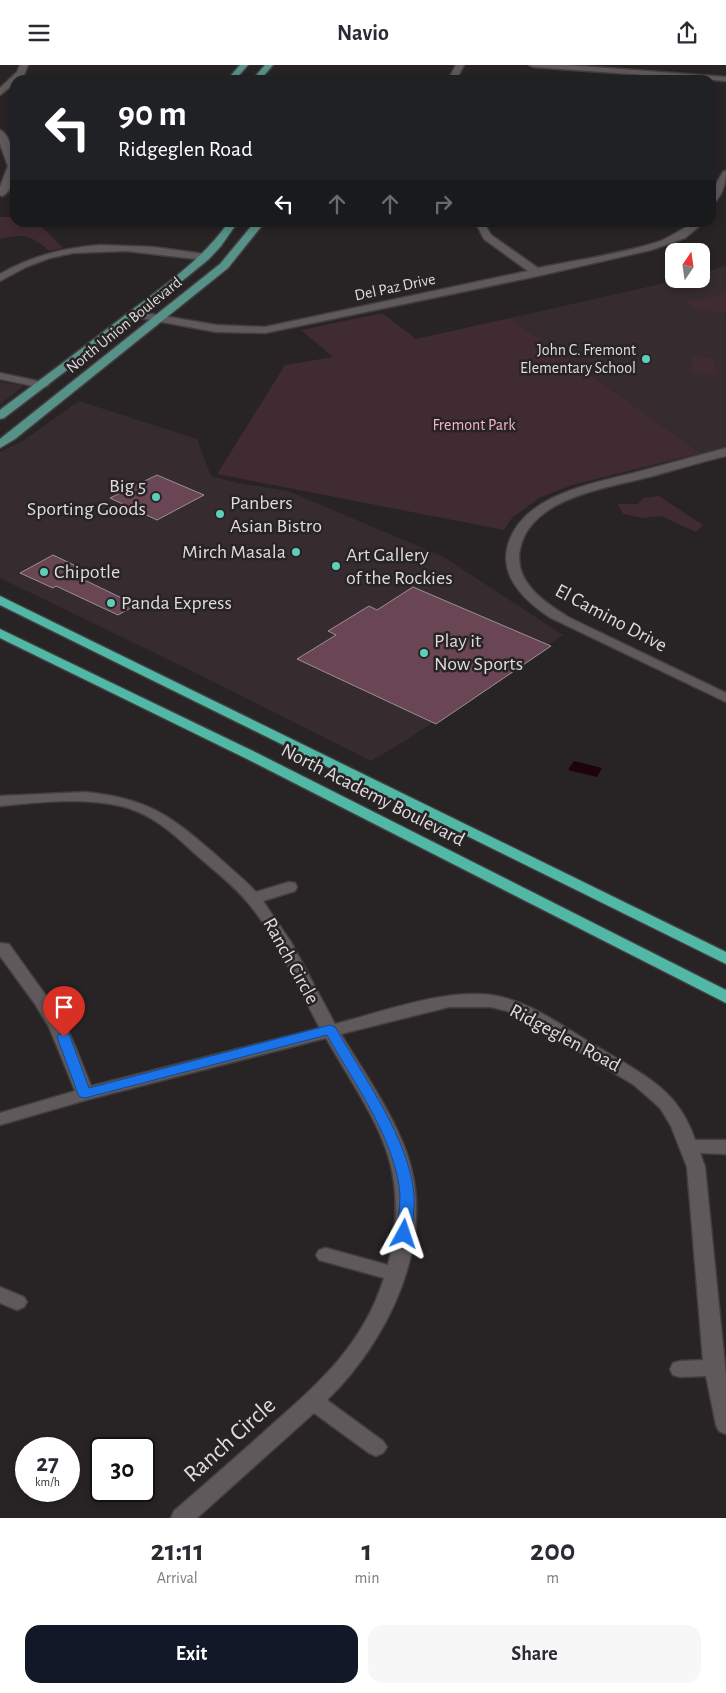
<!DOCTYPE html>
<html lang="en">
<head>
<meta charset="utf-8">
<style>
	:root { --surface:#fff; --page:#f7f7f7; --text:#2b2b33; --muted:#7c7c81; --accent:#111827 }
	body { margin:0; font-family:"Alegreya Sans",sans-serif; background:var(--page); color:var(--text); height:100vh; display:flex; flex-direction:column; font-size:19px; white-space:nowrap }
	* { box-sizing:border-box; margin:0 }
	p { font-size:16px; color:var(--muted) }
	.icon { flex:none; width:28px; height:28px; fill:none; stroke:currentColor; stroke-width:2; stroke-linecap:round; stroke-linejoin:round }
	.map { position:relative; height:1453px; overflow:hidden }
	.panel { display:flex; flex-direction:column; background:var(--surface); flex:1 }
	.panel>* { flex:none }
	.top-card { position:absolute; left:10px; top:10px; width:706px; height:152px; border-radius:15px; box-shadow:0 2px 8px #0003; background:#202124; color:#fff; overflow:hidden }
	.needle { width:32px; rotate:13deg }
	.controls { position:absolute; left:665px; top:178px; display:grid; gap:10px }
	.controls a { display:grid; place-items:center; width:45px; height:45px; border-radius:10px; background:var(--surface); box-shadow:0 2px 8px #0003; font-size:25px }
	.speed { position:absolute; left:15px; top:1372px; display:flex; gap:10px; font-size:25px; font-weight:700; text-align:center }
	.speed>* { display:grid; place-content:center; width:65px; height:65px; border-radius:50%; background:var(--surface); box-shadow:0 2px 8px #0003; line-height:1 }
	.speed small { font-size:12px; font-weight:400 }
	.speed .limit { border:2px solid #111; border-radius:8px; background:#fff; color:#111 }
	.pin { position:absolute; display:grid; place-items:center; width:42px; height:42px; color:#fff; margin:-51px -21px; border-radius:50% 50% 50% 0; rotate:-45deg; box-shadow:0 0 5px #0007 }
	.pin .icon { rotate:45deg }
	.me { position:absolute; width:55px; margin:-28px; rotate:5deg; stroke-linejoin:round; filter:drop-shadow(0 0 4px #0008) }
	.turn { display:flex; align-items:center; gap:18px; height:105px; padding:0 25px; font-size:22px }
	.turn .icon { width:65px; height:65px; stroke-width:2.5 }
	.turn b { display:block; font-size:35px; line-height:42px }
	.lanes { display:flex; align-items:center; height:48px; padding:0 25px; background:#0003; justify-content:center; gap:25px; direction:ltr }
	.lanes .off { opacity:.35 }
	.eta { display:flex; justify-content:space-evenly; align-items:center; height:85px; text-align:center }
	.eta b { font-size:30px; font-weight:600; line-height:35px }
	.primary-button { display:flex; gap:10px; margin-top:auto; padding:10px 25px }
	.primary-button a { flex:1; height:58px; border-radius:15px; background:var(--accent); color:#fff; font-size:20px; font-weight:600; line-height:58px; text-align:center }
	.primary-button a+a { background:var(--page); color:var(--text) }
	header { display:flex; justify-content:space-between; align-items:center; height:65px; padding:0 25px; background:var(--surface); font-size:22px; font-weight:600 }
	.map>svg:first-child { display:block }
	.built { fill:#362b2f }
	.green { fill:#412b33 }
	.water { fill:#1e020e }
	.building { fill:#6a4553; stroke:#989194 }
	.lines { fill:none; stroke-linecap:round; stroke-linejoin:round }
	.street-casing { stroke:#423e3f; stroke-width:3 }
	.secondary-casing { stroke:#423e3f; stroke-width:3 }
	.primary-casing { stroke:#423e3f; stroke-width:3 }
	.highway-casing { stroke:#423e3f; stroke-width:3 }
	.street { fill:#5f595b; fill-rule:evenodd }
	.secondary { fill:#5f595b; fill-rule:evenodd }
	.primary { fill:#569287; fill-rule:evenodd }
	.highway { fill:#50b8a5; fill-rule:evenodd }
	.route { fill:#1a73e8; stroke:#114b97 }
	.poi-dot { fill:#5dceb8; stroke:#282324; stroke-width:2 }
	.labels { text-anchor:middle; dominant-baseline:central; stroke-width:5; stroke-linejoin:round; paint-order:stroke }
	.far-street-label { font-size:16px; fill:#dfdbdc; stroke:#282324 }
	.far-poi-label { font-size:16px; fill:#dfdbdc; stroke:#282324; text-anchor:end }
	.far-park-label { font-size:16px; fill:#f7b3cc; stroke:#282324 }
	.poi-label { font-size:20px; fill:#dfdbdc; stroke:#282324; text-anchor:start }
	.street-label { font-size:20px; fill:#dfdbdc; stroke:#282324 }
	.near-street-label { font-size:24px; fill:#dfdbdc; stroke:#282324 }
</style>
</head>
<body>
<header><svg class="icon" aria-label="menu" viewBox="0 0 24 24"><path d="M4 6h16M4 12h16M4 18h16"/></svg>Navio<svg class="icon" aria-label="share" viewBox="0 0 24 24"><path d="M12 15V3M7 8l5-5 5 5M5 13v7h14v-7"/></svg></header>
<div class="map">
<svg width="726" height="1453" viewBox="0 0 726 1453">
	<rect width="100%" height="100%" fill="#282324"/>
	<g class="built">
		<path d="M726,200V381L701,388L510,253L682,214H701V209Z"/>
		<path d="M0,317L24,321L0,339Z"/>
		<path d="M79,336L197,374L211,411L238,418L288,426L444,492L563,570L408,674L371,696L206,613L0,513V387L24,375Z"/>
	</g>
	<g class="green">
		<path d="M0,152H15V158H38L63,183L50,186C29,170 26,168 0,174Z"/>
		<path d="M726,228V246L716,248L710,244L701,247L686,237Z"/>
		<path d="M382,248L416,274L510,253L701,388L572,420L539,433L512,453L504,465L217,409L285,300L333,292L301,265Z"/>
		<path d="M691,292L715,293L716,311L692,309Z"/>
		<path d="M659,431L703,460L696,467L661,451L642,453L623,449L618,439H638L643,433Z"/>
	</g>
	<path class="water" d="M574,696L602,703L597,712L568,705Z"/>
	<g class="building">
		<path d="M157,410L204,430L157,455L110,433Z"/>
		<path d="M53,490L76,501L66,506L136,540L118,550L56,521L53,523L20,508Z"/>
		<path d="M413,522L551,581L436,659L297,594L336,570L328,566L369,541L377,545Z"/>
	</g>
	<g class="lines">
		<defs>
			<g id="street">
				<path d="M20,0H28L24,10L18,15H15V18L0,30V23L17,7Z"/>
				<path d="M456,0H464L456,15H448Z"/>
				<path d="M0,65C16,72 21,124 2,131L0,130V122L8,101L0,79Z"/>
				<path d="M726,106C726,117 722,134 711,139V127L723,107Z"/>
				<path d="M476,158H484L491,170L538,203C578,195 620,189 658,177C673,172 690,156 703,158L685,173L651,185L538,211L265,268L216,267L135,252L130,249L135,246L216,260L265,262L528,206L484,174Z"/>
				<path d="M100,180L153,182L205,189L210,192L205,195L126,186L73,188L50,193L26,202L0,216V209C32,191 63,183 100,180Z"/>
				<path d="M0,308L47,318L49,320L43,323L0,314Z"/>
				<path d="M726,383V391C700,397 675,405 649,412C606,423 530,433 520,484C513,517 545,538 570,553L726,628V637L551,553C528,538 501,515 507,484C519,428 598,418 645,405C672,398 699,390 726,383Z"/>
				<path d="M86,727C149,734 170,750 217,791C230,803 244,814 256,827L289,817L295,818L297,822L295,826L263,836L291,877L335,959C382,947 443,924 491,930C529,935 563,962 596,981C622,997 653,1012 673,1035C683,1047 690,1060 695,1075H726V1089L700,1088L705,1102L726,1311V1369L719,1366L716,1360L706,1311L680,1312L673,1310L670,1304L673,1298L680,1296L703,1295L687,1102L671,1061L660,1043L634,1020L528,956L507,946L491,942H449L341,969C364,1008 392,1046 407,1089C437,1175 389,1275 327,1335L383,1376L387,1382L383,1388L376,1391L369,1388L314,1348L197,1453H171L174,1446C205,1419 236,1392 266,1365C317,1320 363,1281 384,1213L319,1195L316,1190L319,1185L326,1183L388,1200C413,1098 374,1057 326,973L86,1035L0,1060V1048L75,1026L49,962L35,939L0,891V878L9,879L62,953L75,981L91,1021L320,963C297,922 279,875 249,839C233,819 212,804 193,787C172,767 150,748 121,741C81,732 40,737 0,741V731Z"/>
				<path d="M0,1222L24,1232L27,1237L24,1242L17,1245L0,1238Z"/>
			</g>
			<path id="secondary" d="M529,0H567L726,12V16L533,2Z"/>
			<g id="primary">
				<path d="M240,0H248L235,15H227Z"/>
				<path d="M265,0H273L260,15H252Z"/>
				<path d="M228,158H237L221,181L209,194L155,238L4,353L0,354V345C41,314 83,283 124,251C161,223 201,196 228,158Z"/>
				<path d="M254,158H264L228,203L15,374L0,383V374L220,199Z"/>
			</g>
			<g id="highway">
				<path d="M0,531L726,887V899L0,540Z"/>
				<path d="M0,564L257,688L726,925V938L247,694L0,573Z"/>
			</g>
		</defs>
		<use href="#street" class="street-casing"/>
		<use href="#secondary" class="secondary-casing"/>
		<use href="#primary" class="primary-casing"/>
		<use href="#highway" class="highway-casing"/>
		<use href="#street" class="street"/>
		<use href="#secondary" class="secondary"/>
		<use href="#primary" class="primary"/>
		<use href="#highway" class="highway"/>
	</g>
	<path class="route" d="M330,960L335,962L337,965C364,1013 410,1075 414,1131C415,1143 412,1156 412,1169L410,1173L404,1174L399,1173L397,1169C398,1156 400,1143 400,1130C396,1075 354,1018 327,970L85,1033L80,1032L78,1029L57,972L59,969H69L89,1023Z"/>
	<g class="poi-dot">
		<circle cx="646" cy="294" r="5"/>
		<circle cx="156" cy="432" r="5"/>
		<circle cx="220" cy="449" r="5"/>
		<circle cx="296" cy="487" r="5"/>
		<circle cx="336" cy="501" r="5"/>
		<circle cx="44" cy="507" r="5"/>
		<circle cx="111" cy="538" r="5"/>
		<circle cx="424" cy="588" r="5"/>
	</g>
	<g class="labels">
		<g class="far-street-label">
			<text transform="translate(395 222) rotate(-12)">Del Paz Drive</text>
			<text transform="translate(124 260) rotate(-39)">North Union Boulevard</text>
		</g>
		<g class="far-poi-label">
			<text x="636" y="285">John C. Fremont<tspan x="636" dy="18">Elementary School</tspan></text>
		</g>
		<g class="far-park-label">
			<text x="474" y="360">Fremont Park</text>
		</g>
		<g class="poi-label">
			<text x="146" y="421" text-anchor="end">Big 5<tspan x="146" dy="23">Sporting Goods</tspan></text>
			<text x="230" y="438">Panbers<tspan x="230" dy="23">Asian Bistro</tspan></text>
			<text x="286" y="487" text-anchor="end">Mirch Masala</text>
			<text x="346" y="490">Art Gallery<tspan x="346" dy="23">of the Rockies</tspan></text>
			<text x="54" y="507">Chipotle</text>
			<text x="121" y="538">Panda Express</text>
			<text x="434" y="576">Play it<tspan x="434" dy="23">Now Sports</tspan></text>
		</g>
		<g class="street-label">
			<text transform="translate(611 553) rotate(28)">El Camino Drive</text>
			<text transform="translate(373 730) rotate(27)">North Academy Boulevard</text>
			<text transform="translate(291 896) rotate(61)">Ranch Circle</text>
			<text transform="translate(565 973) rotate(28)">Ridgeglen Road</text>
		</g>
		<g class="near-street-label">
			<text transform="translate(230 1375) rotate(-42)">Ranch Circle</text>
		</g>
	</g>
</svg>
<div class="controls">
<a><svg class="needle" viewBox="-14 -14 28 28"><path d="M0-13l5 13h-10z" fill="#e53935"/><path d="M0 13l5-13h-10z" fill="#7c7c81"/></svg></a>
</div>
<div class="speed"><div>27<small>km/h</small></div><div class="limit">30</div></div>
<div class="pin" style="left:64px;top:972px;background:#d93025"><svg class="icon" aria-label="arrive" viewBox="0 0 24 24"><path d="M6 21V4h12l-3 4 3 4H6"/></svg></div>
<svg class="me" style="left:404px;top:1169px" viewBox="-20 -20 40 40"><path d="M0-17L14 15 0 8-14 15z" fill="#1a73e8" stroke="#fff" stroke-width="4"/></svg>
<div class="top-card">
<div class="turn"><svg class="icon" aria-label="left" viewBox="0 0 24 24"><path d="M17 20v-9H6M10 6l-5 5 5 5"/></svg><div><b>90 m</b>Ridgeglen Road</div></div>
<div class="lanes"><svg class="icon" aria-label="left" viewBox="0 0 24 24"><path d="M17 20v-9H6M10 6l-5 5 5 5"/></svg><svg class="icon off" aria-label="ahead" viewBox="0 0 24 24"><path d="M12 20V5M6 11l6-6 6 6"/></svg><svg class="icon off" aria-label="ahead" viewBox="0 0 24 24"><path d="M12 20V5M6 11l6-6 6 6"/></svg><svg class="icon off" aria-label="right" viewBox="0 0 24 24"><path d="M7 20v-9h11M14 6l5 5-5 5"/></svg></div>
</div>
</div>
<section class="panel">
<div class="eta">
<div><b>21:11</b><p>Arrival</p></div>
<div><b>1</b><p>min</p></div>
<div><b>200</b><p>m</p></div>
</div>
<div class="primary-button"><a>Exit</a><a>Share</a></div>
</section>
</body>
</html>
